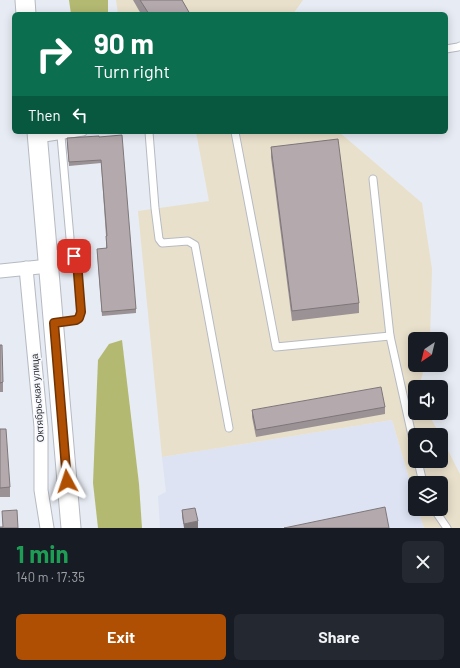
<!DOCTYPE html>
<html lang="en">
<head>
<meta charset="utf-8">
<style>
	:root { --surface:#171b24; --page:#242831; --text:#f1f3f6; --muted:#9ea1a6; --accent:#af4f04 }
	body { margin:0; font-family:Barlow,sans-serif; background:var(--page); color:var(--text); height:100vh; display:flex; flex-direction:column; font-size:15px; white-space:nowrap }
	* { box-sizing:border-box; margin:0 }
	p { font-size:13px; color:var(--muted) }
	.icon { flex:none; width:22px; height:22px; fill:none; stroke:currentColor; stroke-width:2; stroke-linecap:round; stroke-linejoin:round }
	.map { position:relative; height:528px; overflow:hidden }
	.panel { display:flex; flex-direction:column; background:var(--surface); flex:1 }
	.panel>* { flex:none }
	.hud { position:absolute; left:12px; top:12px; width:436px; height:122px; border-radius:6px; box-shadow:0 2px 10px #0003; background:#0b6e4f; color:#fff; overflow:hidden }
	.needle { width:26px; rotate:215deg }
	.tools { position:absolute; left:408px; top:332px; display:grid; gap:8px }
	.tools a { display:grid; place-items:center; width:40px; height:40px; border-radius:6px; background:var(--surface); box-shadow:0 2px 10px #0003; font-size:20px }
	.pin { position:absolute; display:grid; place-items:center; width:34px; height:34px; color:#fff; margin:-17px; border-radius:8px; box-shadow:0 2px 6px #0006 }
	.me { position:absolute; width:44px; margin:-22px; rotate:355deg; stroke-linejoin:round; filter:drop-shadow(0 0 3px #0008) }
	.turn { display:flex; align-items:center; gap:14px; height:84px; padding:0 16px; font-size:18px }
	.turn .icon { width:52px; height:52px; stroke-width:2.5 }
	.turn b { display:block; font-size:28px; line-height:34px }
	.then { display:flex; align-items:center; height:38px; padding:0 16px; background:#0003; gap:8px; font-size:15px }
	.round { display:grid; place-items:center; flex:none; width:42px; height:42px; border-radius:6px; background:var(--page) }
	.summary { display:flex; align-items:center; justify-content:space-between; height:68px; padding:0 16px }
	h1 { font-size:24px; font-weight:700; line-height:30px; color:#1e9e55 }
	.cta { display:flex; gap:8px; margin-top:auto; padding:8px 16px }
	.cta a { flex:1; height:46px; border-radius:6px; background:var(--accent); color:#fff; font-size:16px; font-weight:700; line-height:46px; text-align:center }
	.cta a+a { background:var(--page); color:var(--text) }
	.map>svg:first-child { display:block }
	.built { fill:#dde3f3 }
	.industrial { fill:#e9e0cb }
	.forest { fill:#b3b971 }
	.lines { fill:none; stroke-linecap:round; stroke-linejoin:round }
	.service-casing { stroke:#b6bac2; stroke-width:9 }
	.minor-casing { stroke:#b6bac2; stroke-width:15 }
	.secondary-casing { stroke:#b6bac2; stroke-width:21 }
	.service { stroke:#fff; stroke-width:7 }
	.minor { stroke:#fff; stroke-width:13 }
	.secondary { stroke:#fff; stroke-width:19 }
	.wall { fill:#9b9296 }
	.shaded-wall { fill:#7e777a }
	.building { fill:#b4aaae; stroke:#7e777a }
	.route-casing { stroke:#723303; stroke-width:10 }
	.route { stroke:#af4f04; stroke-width:7 }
	.labels { text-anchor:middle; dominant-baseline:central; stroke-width:3.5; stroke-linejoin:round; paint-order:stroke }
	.street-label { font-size:10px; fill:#313235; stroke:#f6f8fd }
</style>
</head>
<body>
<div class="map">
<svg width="460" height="528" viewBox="0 0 460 528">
	<rect width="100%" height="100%" fill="#e7ebf3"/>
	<path class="built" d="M392,420L415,499V509H418L424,528H160L158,496L166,492L162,457Z"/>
	<g class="industrial">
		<path d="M116,0H303L293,14H118Z"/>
		<path d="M196,132H339L422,203L432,269L430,339H415V365H425L419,387H415V413H428L440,435H415V461H441V437L460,474V528H424L418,509H441V483H415V499L392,420L162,457L138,211L209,201Z"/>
	</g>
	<g class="forest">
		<path d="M69,0H108V14H71Z"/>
		<path d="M122,340L139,484L142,528H98L93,483L98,360L109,344Z"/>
	</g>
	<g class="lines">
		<defs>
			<g id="service">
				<path d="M446,49L458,47L460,46"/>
				<path d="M149,132L155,208L159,239L162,243L188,241L195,245L229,428"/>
				<path d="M235,132L276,347L390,336"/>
				<path d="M61,136L70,238"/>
				<path d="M38,139L83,132"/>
				<path d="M373,179L390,336L415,449"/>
				<path d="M48,254C59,254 70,251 77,261L81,312L79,318L76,320L54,323"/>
				<path d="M418,461L423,483"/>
				<path d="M434,509L447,528"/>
			</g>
			<g id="minor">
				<path d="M26,268L41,427V490L47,528"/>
				<path d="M0,271L49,266"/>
			</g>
			<g id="secondary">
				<path d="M25,0L26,14"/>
				<path d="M37,132L71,528"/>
			</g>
		</defs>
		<use href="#service" class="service-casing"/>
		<use href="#minor" class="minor-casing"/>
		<use href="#secondary" class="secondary-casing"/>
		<use href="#service" class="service"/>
		<use href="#minor" class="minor"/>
		<use href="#secondary" class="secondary"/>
	</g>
	<g class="wall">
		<path d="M133,0H182L190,14H141Z"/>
		<path d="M99,136L136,309V313L102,316L97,252L106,248V236L101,163L69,166L67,142Z"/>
		<path d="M271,147L359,303V313L292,321L271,157Z"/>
		<path d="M0,345L3,382V392H0Z"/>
		<path d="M385,407V414L256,437L252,417V410Z"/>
		<path d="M0,429L10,487V497H0Z"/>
		<path d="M182,510L198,528H184L182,517Z"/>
	</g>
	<path class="shaded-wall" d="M198,521V528H184V524Z"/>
	<g class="building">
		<path d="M140,0H182L190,14H149Z"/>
		<path d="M122,135L136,309L102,312L97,249L107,248L106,236H107L101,160L69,162L67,138L99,136V137Z"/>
		<path d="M338,139L359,303L292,311L271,147Z"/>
		<path d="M0,345H2L3,382L0,383Z"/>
		<path d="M381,387L385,407L256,430L252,410Z"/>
		<path d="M0,429H6L10,487L0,488Z"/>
		<path d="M385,507L389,528H284Z"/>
		<path d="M195,508L198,521L184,524L182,510Z"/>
		<path d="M17,510L18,528H0V527H3L2,511Z"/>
	</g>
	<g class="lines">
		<defs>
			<path id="route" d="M67,481L54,323L76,320L79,318L81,312L77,261L74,256"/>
		</defs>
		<use href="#route" class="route-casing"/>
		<use href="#route" class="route"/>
	</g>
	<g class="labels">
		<g class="street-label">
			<text transform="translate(37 398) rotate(-94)">Октябрьская улица</text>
		</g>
	</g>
</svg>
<div class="tools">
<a><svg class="needle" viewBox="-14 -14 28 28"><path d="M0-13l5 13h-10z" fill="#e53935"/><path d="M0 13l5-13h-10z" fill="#9ea1a6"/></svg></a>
<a><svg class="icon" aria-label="sound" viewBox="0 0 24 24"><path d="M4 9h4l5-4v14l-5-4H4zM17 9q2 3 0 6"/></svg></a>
<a><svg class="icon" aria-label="search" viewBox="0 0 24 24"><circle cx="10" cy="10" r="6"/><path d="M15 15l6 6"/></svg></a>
<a><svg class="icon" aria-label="layers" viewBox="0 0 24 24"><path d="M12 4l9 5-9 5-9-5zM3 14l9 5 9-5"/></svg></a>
</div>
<div class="pin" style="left:74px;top:256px;background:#d93025"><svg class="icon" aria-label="arrive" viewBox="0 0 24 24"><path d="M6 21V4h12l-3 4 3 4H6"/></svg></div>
<svg class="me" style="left:67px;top:481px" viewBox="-20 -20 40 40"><path d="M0-17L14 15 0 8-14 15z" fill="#af4f04" stroke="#fff" stroke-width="4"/></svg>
<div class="hud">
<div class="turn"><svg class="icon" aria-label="right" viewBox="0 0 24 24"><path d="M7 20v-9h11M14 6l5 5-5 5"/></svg><div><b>90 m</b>Turn right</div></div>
<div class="then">Then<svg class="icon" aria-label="left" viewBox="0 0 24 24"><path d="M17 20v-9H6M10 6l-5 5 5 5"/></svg></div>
</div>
</div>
<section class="panel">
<div class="summary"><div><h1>1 min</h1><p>140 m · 17:35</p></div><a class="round"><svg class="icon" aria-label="close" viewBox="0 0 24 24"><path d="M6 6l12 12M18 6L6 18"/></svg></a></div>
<div class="cta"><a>Exit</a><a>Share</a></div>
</section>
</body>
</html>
